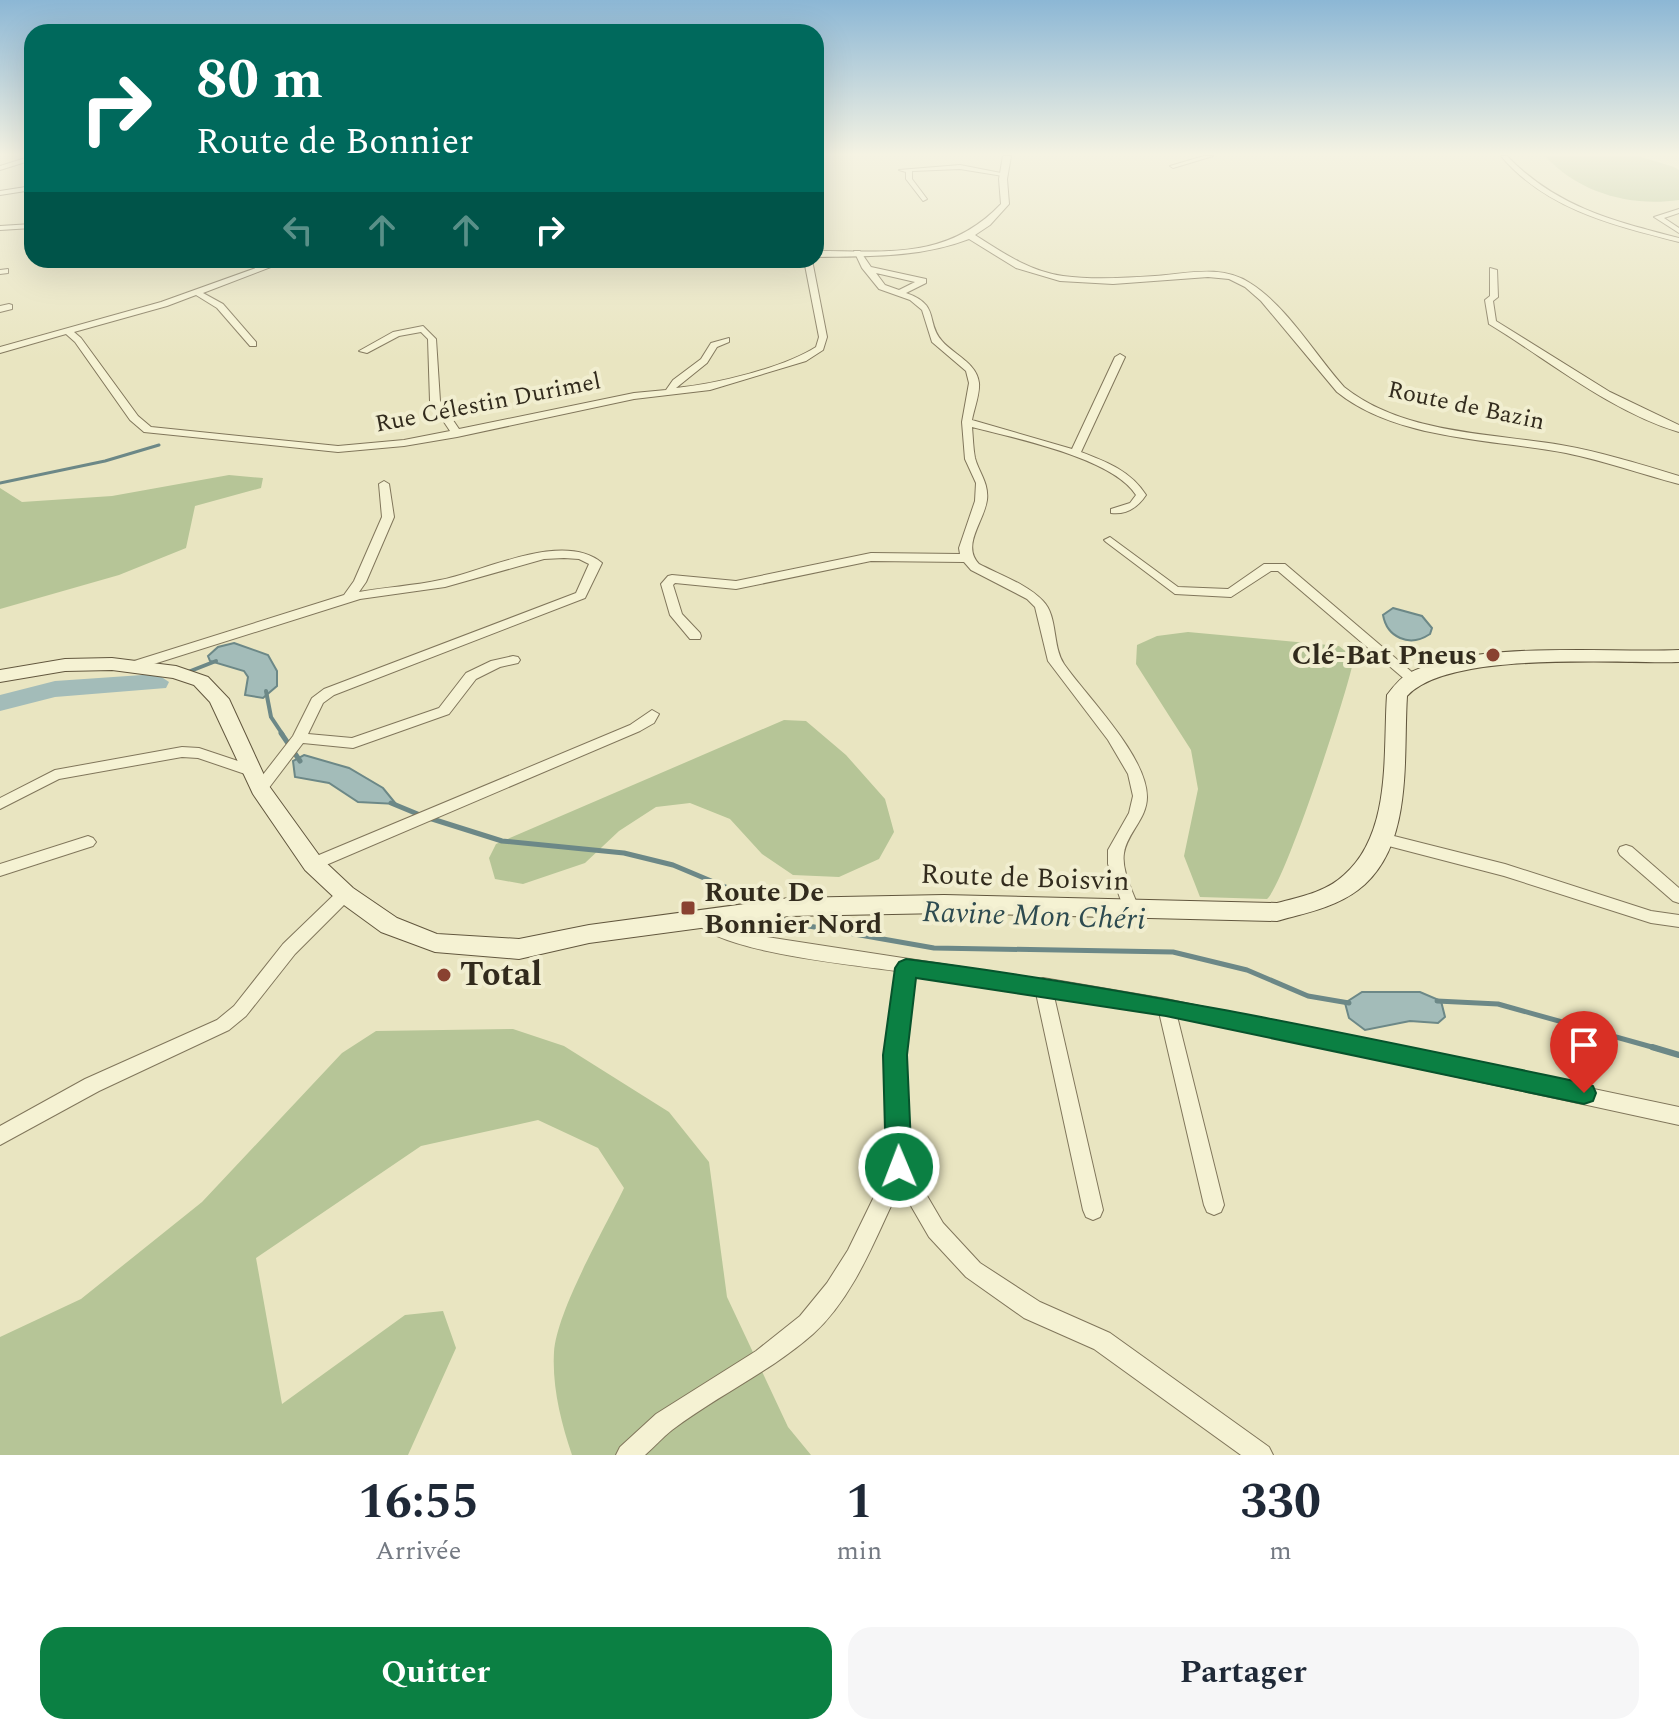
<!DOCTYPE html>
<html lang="fr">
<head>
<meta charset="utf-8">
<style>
	:root { --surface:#fff; --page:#f6f6f7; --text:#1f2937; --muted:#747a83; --accent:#0b8043 }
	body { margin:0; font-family:Spectral,serif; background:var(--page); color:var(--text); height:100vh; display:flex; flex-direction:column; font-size:30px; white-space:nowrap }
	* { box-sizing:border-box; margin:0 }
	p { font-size:26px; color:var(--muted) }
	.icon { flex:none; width:44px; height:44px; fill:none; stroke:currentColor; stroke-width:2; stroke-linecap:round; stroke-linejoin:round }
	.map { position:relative; height:1455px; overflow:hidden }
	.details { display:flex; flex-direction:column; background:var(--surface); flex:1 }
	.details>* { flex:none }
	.guide { position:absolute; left:24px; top:24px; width:800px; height:244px; border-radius:24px; box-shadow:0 8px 32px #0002; background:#00695c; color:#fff; overflow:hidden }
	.pin { position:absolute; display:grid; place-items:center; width:68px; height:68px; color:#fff; margin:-82px -34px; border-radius:50% 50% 50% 0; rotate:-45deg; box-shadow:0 0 8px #0007 }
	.pin .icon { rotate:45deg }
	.me { position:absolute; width:88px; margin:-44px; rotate:359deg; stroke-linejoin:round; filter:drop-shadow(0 0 6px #0008) }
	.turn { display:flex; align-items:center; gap:28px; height:168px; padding:0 40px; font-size:36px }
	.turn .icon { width:104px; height:104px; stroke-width:2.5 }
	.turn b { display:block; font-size:56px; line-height:68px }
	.lanes { display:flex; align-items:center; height:76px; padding:0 40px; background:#0003; justify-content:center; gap:40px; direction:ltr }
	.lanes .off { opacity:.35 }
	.eta { display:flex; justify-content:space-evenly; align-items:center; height:136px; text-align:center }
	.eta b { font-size:48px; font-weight:700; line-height:56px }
	.cta { display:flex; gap:16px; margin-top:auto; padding:16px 40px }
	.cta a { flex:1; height:92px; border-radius:24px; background:var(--accent); color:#fff; font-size:32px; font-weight:700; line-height:92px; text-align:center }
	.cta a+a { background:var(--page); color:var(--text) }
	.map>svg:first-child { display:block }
	.green { fill:#b6c597 }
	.water { fill:#a3bcb9; stroke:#6c8887; stroke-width:2 }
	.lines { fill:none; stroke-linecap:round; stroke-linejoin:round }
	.stream-far3 { stroke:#6c8887; stroke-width:3 }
	.stream-far2 { stroke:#6c8887; stroke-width:4 }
	.stream-far1 { stroke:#6c8887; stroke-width:5 }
	.stream { stroke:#6c8887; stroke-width:6 }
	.river { fill:#a3bcb9; fill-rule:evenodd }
	.minor-casing { stroke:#80765b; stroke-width:2 }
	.tertiary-casing { stroke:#80765b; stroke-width:2 }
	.secondary-casing { stroke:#62573e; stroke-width:2 }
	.minor { fill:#f5f2d3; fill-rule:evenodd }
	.tertiary { fill:#f5f2d3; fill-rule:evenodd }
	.secondary { fill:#f5f2d3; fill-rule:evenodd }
	.route { fill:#0b8043; stroke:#07532c; stroke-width:2 }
	.poi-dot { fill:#894231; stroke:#f1eed0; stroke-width:3 }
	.labels { text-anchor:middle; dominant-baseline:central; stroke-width:8; stroke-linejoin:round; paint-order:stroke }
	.far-street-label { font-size:24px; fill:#322b1d; stroke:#f1eed0 }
	.poi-label { font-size:28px; font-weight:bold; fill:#322b1d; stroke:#f1eed0; text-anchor:end }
	.street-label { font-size:28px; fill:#322b1d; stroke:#f1eed0 }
	.water-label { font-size:30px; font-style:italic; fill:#2e4b50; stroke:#f1eed0 }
	.near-poi-label { font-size:34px; font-weight:bold; fill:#322b1d; stroke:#f1eed0; text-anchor:start }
</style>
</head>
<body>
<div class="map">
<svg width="1679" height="1455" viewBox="0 0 1679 1455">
	<rect width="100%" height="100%" fill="#e9e5c1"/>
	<g class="green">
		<path d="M1545,156H1638L1674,167L1679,170V200C1630,207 1579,193 1545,156Z"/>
		<path d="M229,475L263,478L261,488L195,506L186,548L119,575L0,609V488L22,502L112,496Z"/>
		<path d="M1188,632L1339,646L1354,658C1348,691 1285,883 1267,899L1200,897L1184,856L1198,789L1191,750L1136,664L1137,645L1157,636Z"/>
		<path d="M784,720L806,721L846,755L885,799L894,832L879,859L839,877L793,875L762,854L730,819L690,803L656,807L619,831L585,863L523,884L495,879L489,858L496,844Z"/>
		<path d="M513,1029L564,1046L669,1112L709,1162L727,1297L788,1427L811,1455H572C561,1422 552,1387 554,1352C557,1310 605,1228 624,1188L598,1148L538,1120L421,1146L256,1258L282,1404L405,1315L443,1311L456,1348L408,1455H0V1337L81,1299L202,1202L342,1053L376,1031Z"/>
	</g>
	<g class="water">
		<path d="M1393,608L1422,616L1432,628L1430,634C1409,648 1387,637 1383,615Z"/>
		<path d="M234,643L268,655L277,671V686L263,698L245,695L248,677L244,671L210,661L208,656L218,647Z"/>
		<path d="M304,755L349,768L383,788L396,804L358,802L329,783L295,777L293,761Z"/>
		<path d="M1362,992H1420L1441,1001L1445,1017L1438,1023L1410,1021L1365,1030L1349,1018L1345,1003Z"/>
	</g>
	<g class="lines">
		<path class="stream-far3" d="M0,483L105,461L159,445"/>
		<g class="stream-far2">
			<path d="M188,672L216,661"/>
			<path d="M266,691L271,717L283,735"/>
		</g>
		<g class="stream-far1">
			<path d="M281,733L300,761"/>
			<path d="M391,803L420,815"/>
			<path d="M429,818L502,841L624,853L673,865L766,904"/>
			<path d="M778,915L786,922L934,948L1173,952L1247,970L1308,996L1349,1003"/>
			<path d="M1437,1001L1498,1004L1659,1049"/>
		</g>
		<path class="stream" d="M1652,1047L1679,1055"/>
		<path class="river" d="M157,674L169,682L166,688L55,697L0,711V695L55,681Z"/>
		<defs>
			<g id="minor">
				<path d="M32,156V160L0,170V166Z"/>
				<path d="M1204,156H1213L1173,168L1170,166Z"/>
				<path d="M1501,156H1507C1556,207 1613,221 1679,238V242C1613,225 1547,210 1501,156Z"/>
				<path d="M960,165L1006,174L1003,176L960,169L912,171V179L927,199L923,201L906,179V172L899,170Z"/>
				<path d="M32,186V190L0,195V191Z"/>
				<path d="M1679,209V213L1664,218L1679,228V233L1654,217Z"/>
				<path d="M32,224V228L0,230V226Z"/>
				<path d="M854,251H860L871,267L926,279V283L906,293C941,305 925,322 942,341C953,354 977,363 979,383C980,394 974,409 972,420L1072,449L1115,357L1120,354L1125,357L1081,452C1107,462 1131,471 1146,495C1138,507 1127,515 1111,513V509L1130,503L1136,495C1113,458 1014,438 972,427C973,437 973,448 975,458C979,473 989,483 987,500C984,522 961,545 979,564C1000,575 1027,584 1043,601C1058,616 1052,646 1064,664C1087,697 1147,756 1147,797C1147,819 1127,833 1124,853C1121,871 1134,894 1140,911L1138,915L1132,917L1126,915L1108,864V850L1129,813L1133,796L1128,774L1108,740L1048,661L1035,607L1027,599L971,570L964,562L871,561L736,589L675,583L673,585L682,614L700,633L701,636L700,639H690L670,615L661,584L668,576L672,575L736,581L871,553L960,554L959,548L975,501L976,483L965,459L962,422L969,383L966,371L932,342L922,310L910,300L879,289L862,268ZM876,273L915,282L899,290L885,285Z"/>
				<path d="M278,260H289L203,293L223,304L256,342V346H250L217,308L196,295L167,306L74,332L81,338L138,416L151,427L338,446L404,440L450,431L430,401L428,339L421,332L399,336L367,353L359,351L393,332L423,326L436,339L440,401L459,429L634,393L666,390L673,380L701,359L711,343L729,338V342L717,347L707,363L676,388C716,384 783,368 816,347L819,337L804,260H812L827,337L823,350L806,361L710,390L634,399L457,437L404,446L338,452L144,432L130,420L75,342L66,334L0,353V347L161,302Z"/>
				<path d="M1490,268L1497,270L1498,297L1493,301L1496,321L1610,392L1679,425V432C1610,411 1550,361 1489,324L1485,300L1490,296Z"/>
				<path d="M8,269V273L0,274V270Z"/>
				<path d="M9,304L12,305V309L0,312V306Z"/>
				<path d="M384,481L389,484L394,517L366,582L359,592C386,587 413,586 440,580C483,572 563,530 602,563L585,598L334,695L323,703L308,734L352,738L439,708L466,673L491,661L513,656L518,657L520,660L518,663L500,667L476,679L449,714L353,748L303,743L265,793H255L253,789L255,785L293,736L312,698L324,689L576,593L589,564L579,559L564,558L544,559L445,587L360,599L141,668H131L129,665L131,662L344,595L354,581L382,517L379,484Z"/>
				<path d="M1110,537L1178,587L1228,589L1264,564H1285L1420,679L1418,682H1408L1278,571H1271L1231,597L1175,594L1106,542L1104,540Z"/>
				<path d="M652,710L659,714L654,723L640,731L319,868H307L305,864L307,860L630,725Z"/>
				<path d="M182,747L199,748L253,766L255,770L248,775L198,758L182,757L59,779L0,809V798L55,770Z"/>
				<path d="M1382,833L1505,864L1651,911L1679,915V927L1651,923L1504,876L1377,843L1374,839L1377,835Z"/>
				<path d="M88,836L93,838L96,842L93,846L0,876V864Z"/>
				<path d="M1626,845L1632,847L1679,888V903L1673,901L1620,855L1618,851L1620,847Z"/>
				<path d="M345,888L351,890L353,894L351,898L295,954L246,1016L229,1030L99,1091L0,1145V1126L85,1079L217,1020L234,1006L283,944L339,890Z"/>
				<path d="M702,914L732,928L754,935L1039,979L1043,978L1166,999L1679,1107V1125L1177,1016L1224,1205L1221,1212L1214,1215L1207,1212L1204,1205L1159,1012L1054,996L1103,1210L1100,1217L1093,1220L1086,1217L1083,1210L1036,993L914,974L904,1055L909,1165L943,1223L980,1263L1040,1302L1110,1333L1269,1447L1273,1455H1241L1094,1349L1024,1318L966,1277L929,1237L900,1187C876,1236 855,1296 813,1334C770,1372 718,1395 672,1430C663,1437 654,1447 645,1455H616L620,1447L656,1414L756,1351L800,1316L827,1283L848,1250L889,1166L886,1055L897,971C856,965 715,952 694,920L696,915Z"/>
			</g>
			<path id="tertiary" d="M1003,156H1011L1007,179L1009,204L990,225L975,235C1003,253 1029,271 1063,276C1093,280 1124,278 1155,276C1187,274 1221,264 1250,283C1287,306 1315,355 1344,387C1403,434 1490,433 1561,445C1601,452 1640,464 1679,476V484C1641,474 1605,461 1566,453C1493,439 1396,440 1337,392L1261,301L1245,287L1229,279L1208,277L1113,284L1060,281L1016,268L969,239C919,258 869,256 816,257V251C887,251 948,260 1001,204L999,179Z"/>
			<path id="secondary" d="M1679,650V662C1616,664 1449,650 1407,696C1403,758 1414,848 1358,890C1334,908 1305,913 1277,921L944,913L789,916L589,943L519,959L435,952L381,932L337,900L305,870L253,794L210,702L194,685L173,678L112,670L65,671L0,682V670L65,659L112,658L176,666L208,677L229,699L269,786L321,858L353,888L397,918L437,934L519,939L589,925L789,898L944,895L1277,903C1300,897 1326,892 1344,875C1392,833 1383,753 1387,695C1393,687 1400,678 1409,673C1479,640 1601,653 1679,650Z"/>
		</defs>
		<use href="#minor" class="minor-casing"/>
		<use href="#tertiary" class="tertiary-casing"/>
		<use href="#secondary" class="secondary-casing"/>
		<use href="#minor" class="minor"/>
		<use href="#tertiary" class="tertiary"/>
		<use href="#secondary" class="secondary"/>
	</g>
	<linearGradient id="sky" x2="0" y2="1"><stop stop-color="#8cb7d5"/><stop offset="0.43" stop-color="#f5f3e3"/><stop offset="1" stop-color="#f5f3e3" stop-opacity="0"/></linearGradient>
	<rect width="1679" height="359" fill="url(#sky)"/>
	<path class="route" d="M906,959C1135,988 1359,1036 1584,1083L1593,1086L1596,1093L1593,1101L1584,1104L1166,1016L916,978L907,1055L912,1167L908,1176L899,1179L890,1176L886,1167L883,1055L895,968L899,962Z"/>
	<g class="poi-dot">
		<circle cx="1493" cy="655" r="8"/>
		<rect x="680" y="900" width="16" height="16" rx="4"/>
		<circle cx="444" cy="975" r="8"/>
	</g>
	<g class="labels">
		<g class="far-street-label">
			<text transform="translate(488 403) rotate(-11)">Rue Célestin Durimel</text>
			<text transform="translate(1466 406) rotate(12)">Route de Bazin</text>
		</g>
		<g class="poi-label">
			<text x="1477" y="655">Clé-Bat Pneus</text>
			<text x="704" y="892" text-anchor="start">Route De<tspan x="704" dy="32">Bonnier Nord</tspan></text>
		</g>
		<g class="street-label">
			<text transform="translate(1025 878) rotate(2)">Route de Boisvin</text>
		</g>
		<g class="water-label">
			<text transform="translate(1034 916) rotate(2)">Ravine Mon Chéri</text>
		</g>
		<g class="near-poi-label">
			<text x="460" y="975">Total</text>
		</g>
	</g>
</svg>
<div class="pin" style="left:1584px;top:1093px;background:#d93025"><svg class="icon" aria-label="arrive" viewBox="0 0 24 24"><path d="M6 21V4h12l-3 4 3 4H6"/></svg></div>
<svg class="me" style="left:899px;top:1167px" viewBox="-20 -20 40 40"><circle r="17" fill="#0b8043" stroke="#fff" stroke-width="3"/><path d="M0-11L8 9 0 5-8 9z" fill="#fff"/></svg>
<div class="guide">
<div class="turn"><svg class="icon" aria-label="right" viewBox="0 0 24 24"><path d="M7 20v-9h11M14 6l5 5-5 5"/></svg><div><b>80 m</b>Route de Bonnier</div></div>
<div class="lanes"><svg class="icon off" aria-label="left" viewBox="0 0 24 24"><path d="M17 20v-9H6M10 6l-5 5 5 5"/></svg><svg class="icon off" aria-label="ahead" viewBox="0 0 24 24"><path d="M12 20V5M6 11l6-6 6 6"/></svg><svg class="icon off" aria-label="ahead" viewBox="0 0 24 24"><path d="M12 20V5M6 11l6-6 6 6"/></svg><svg class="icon" aria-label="right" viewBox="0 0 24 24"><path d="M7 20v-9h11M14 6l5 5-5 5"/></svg></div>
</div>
</div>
<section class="details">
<div class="eta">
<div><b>16:55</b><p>Arrivée</p></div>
<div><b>1</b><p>min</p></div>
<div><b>330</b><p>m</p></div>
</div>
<div class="cta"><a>Quitter</a><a>Partager</a></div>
</section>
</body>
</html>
